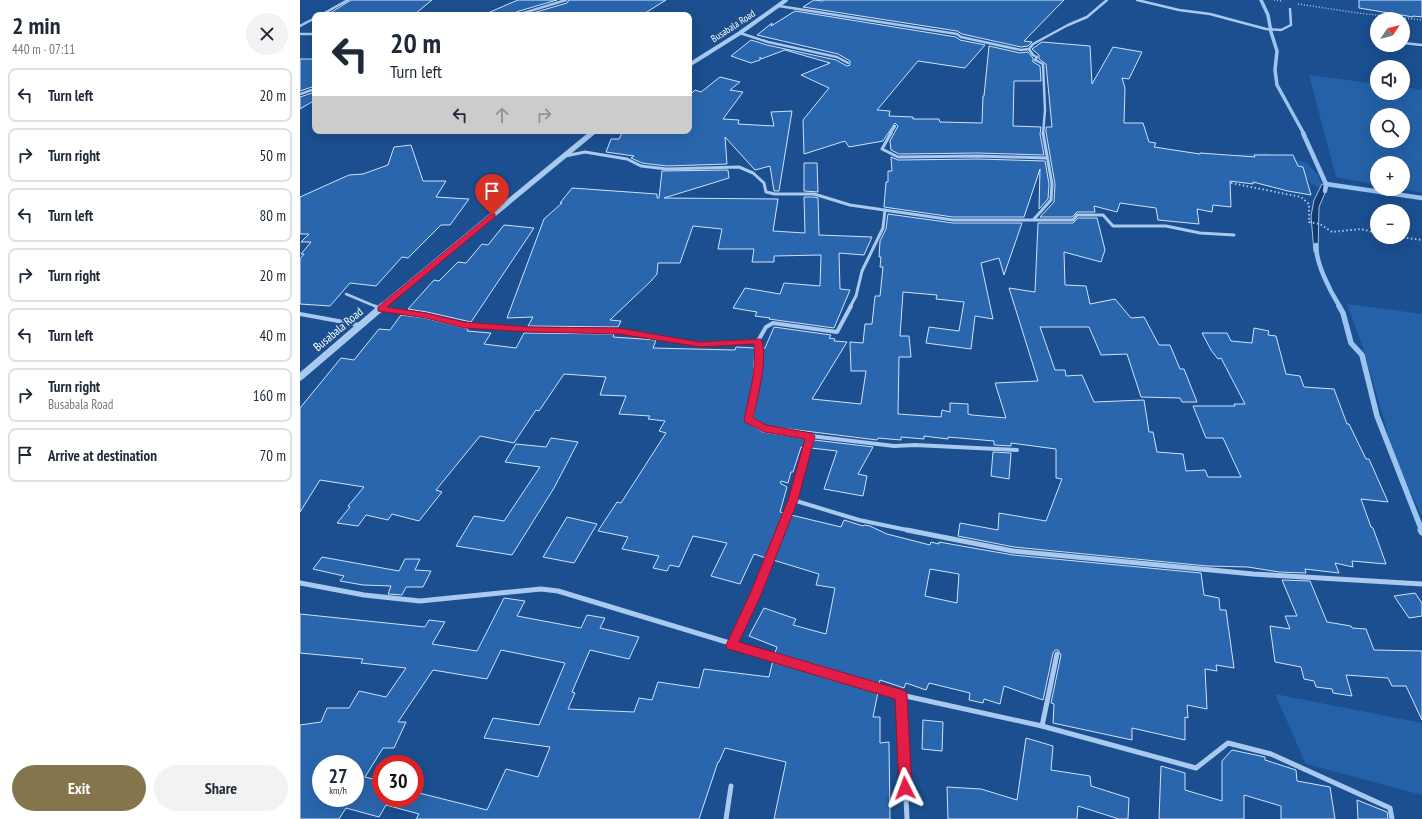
<!DOCTYPE html>
<html lang="en">
<head>
<meta charset="utf-8">
<style>
	:root { --surface:#fff; --page:#f2f2f3; --text:#1f2937; --muted:#747a83; --line:#e0e1e3; --accent:#84754c }
	body { margin:0; font-family:"PT Sans Narrow",sans-serif; background:var(--page); color:var(--text); height:100vh; display:flex; flex-direction:column; font-size:15px; white-space:nowrap }
	* { box-sizing:border-box; margin:0 }
	p { font-size:13px; color:var(--muted) }
	.icon { flex:none; width:22px; height:22px; fill:none; stroke:currentColor; stroke-width:2; stroke-linecap:round; stroke-linejoin:round }
	.map { position:relative; flex:1; overflow:hidden }
	.panel { display:flex; flex-direction:column; background:var(--surface); width:300px }
	.panel>* { flex:none }
	.guide { position:absolute; left:12px; top:12px; width:380px; height:122px; border-radius:8px; box-shadow:0 4px 16px #0002; background:#fff; color:var(--text); overflow:hidden }
	.needle { width:26px; rotate:55deg }
	.tools { position:absolute; left:1070px; top:12px; display:grid; gap:8px }
	.tools a { display:grid; place-items:center; width:40px; height:40px; border-radius:50%; background:var(--surface); box-shadow:0 4px 16px #0002; font-size:20px }
	.speed { position:absolute; left:12px; top:755px; display:flex; gap:8px; font-size:20px; font-weight:700; text-align:center }
	.speed>* { display:grid; place-content:center; width:52px; height:52px; border-radius:50%; background:var(--surface); box-shadow:0 4px 16px #0002; line-height:1 }
	.speed small { font-size:10px; font-weight:400 }
	.speed .limit { border:6px solid #d22; background:#fff; color:#111 }
	.pin { position:absolute; display:grid; place-items:center; width:34px; height:34px; color:#fff; margin:-41px -17px; border-radius:50% 50% 50% 0; rotate:-45deg; box-shadow:0 0 4px #0007 }
	.pin .icon { rotate:45deg }
	.me { position:absolute; width:44px; margin:-22px; rotate:357deg; stroke-linejoin:round; filter:drop-shadow(0 0 3px #0008) }
	.turn { display:flex; align-items:center; gap:14px; height:84px; padding:0 12px; font-size:18px }
	.turn .icon { width:52px; height:52px; stroke-width:2.5 }
	.turn b { display:block; font-size:28px; line-height:34px }
	.lanes { display:flex; align-items:center; height:38px; padding:0 12px; background:#0003; justify-content:center; gap:20px; direction:ltr }
	.lanes .off { opacity:.35 }
	.round { display:grid; place-items:center; flex:none; width:42px; height:42px; border-radius:21px; background:var(--page) }
	.overview { display:flex; align-items:center; justify-content:space-between; height:68px; padding:0 12px }
	h1 { font-size:24px; font-weight:700; line-height:30px }
	.action { display:flex; gap:8px; margin-top:auto; padding:8px 12px }
	.action a { flex:1; height:46px; border-radius:24px; background:var(--accent); color:#fff; font-size:16px; font-weight:700; line-height:46px; text-align:center }
	.action a+a { background:var(--page); color:var(--text) }
	ul { padding:0; list-style:none }
	li { display:flex; align-items:center; gap:12px; height:54px; margin:0 8px 6px; padding:0 4px; border:2px solid var(--line); border-radius:8px }
	li div { flex:1 }
	li b { display:block; font-size:15px }
	li em { font-style:normal }
	main { display:flex; flex:1; min-height:0 }
	.map>svg:first-child { display:block }
	.green { fill:#2461a8; fill-rule:evenodd }
	.water { fill:#123a6d; stroke:#9cc4f0 }
	.lines { fill:none; stroke-linecap:round; stroke-linejoin:round }
	.stream-far3 { stroke:#9cc4f0; stroke-width:3.5 }
	.stream-far2 { stroke:#9cc4f0; stroke-width:4.5 }
	.stream-far1 { stroke:#9cc4f0; stroke-width:5.5 }
	.stream { stroke:#9cc4f0; stroke-width:7 }
	.building { fill:#2a66ad; stroke:#cfe3fa; fill-rule:evenodd }
	.path-far1 { stroke:#a9c9ee; stroke-width:1.5; stroke-dasharray:1 2; stroke-linecap:butt }
	.path { stroke:#a9c9ee; stroke-width:2; stroke-dasharray:1.5 2.5; stroke-linecap:butt }
	.service-far1 { stroke:#a9c9ee; stroke-width:2.5 }
	.service { stroke:#a9c9ee; stroke-width:3 }
	.minor-far3 { stroke:#a9c9ee; stroke-width:2.5 }
	.minor-far2 { stroke:#a9c9ee; stroke-width:3 }
	.minor-far1 { stroke:#a9c9ee; stroke-width:4 }
	.minor { stroke:#a9c9ee; stroke-width:5 }
	.tertiary-far2 { stroke:#a9c9ee; stroke-width:4 }
	.tertiary-far1 { stroke:#a9c9ee; stroke-width:5.5 }
	.tertiary { stroke:#a9c9ee; stroke-width:7 }
	.route { fill:#e11d48; stroke:#92132f }
	.labels { text-anchor:middle; dominant-baseline:central; stroke-width:4; stroke-linejoin:round; paint-order:stroke }
	.far-street-label { font-size:10px; fill:#fff; stroke:#1b4f8f }
	.street-label { font-size:12px; fill:#fff; stroke:#1b4f8f }
</style>
</head>
<body>
<main>
<section class="panel">
<div class="overview"><div><h1>2 min</h1><p>440 m · 07:11</p></div><a class="round"><svg class="icon" aria-label="close" viewBox="0 0 24 24"><path d="M6 6l12 12M18 6L6 18"/></svg></a></div>
<ul>
<li><svg class="icon" aria-label="left" viewBox="0 0 24 24"><path d="M17 20v-9H6M10 6l-5 5 5 5"/></svg><div><b>Turn left</b></div><em>20 m</em></li>
<li><svg class="icon" aria-label="right" viewBox="0 0 24 24"><path d="M7 20v-9h11M14 6l5 5-5 5"/></svg><div><b>Turn right</b></div><em>50 m</em></li>
<li><svg class="icon" aria-label="left" viewBox="0 0 24 24"><path d="M17 20v-9H6M10 6l-5 5 5 5"/></svg><div><b>Turn left</b></div><em>80 m</em></li>
<li><svg class="icon" aria-label="right" viewBox="0 0 24 24"><path d="M7 20v-9h11M14 6l5 5-5 5"/></svg><div><b>Turn right</b></div><em>20 m</em></li>
<li><svg class="icon" aria-label="left" viewBox="0 0 24 24"><path d="M17 20v-9H6M10 6l-5 5 5 5"/></svg><div><b>Turn left</b></div><em>40 m</em></li>
<li><svg class="icon" aria-label="right" viewBox="0 0 24 24"><path d="M7 20v-9h11M14 6l5 5-5 5"/></svg><div><b>Turn right</b><p>Busabala Road</p></div><em>160 m</em></li>
<li><svg class="icon" aria-label="arrive" viewBox="0 0 24 24"><path d="M6 21V4h12l-3 4 3 4H6"/></svg><div><b>Arrive at destination</b></div><em>70 m</em></li>
</ul>
<div class="action"><a>Exit</a><a>Share</a></div>
</section>
<div class="map">
<svg width="1122" height="819" viewBox="0 0 1122 819">
	<rect width="100%" height="100%" fill="#1b4f8f"/>
	<g class="green">
		<path d="M1009,75L1077,84V93H1103V87L1122,90V193L1101,189H1103V163H1077V185L1036,177ZM1077,115H1103V141H1077Z"/>
		<path d="M966,153L1007,163L1018,175L1022,185L1020,188L1012,184L1008,179L1001,178L936,156V154Z"/>
		<path d="M1047,304L1122,314V516L1096,462L1064,351Z"/>
		<path d="M975,694L1122,723V795L1006,764Z"/>
	</g>
	<path class="water" d="M1022,184L1027,185V188L1019,207L1018,253L1014,252L1011,216L1014,200Z"/>
	<g class="lines">
		<path class="stream-far3" d="M961,0L968,15L971,32L977,51L975,70L977,85L1004,134"/>
		<g class="stream-far2">
			<path d="M1003,133L1026,184L1025,191"/>
			<path d="M1026,184L1122,198"/>
			<path d="M1016,245C1016,264 1030,291 1040,307"/>
		</g>
		<path class="stream-far1" d="M1039,306L1043,313L1051,343L1062,355L1077,416L1122,531"/>
		<path class="stream" d="M1121,530L1122,532"/>
	</g>
	<g class="building">
		<path d="M51,0H132L115,14L94,13L90,15H27Z"/>
		<path d="M218,0H257L216,12L214,15H183Z"/>
		<path d="M269,0H366L342,15H226L267,3Z"/>
		<path d="M514,0L522,1L524,0H764L724,41L732,42L728,46L721,47L662,34L657,31L503,7Z"/>
		<path d="M1059,0H1122V17L1113,16V17L1059,8Z"/>
		<path d="M495,11L656,37L660,40L685,45L665,68L618,61L577,110L590,111L589,116L613,117V119H639L640,122L682,123L683,96H684L689,46L720,53L728,52L733,58V62L740,66L741,81H714L713,126L741,127L740,134L744,155L678,153L599,154L591,150L590,141L598,126L595,123L583,141L549,147L545,141L504,154L503,120L529,88L501,75L530,63L485,50L461,59L460,57V60L451,63L431,56L451,40L467,45L536,60L547,66L550,65V61L538,54L457,35L472,23L471,26Z"/>
		<path d="M742,42L790,46L792,84L813,47L842,52L829,79L822,78L825,88L824,123H843L849,142L856,143L854,147L900,154V153L955,157L954,155H993L998,166L1003,167L1011,195L988,191L953,182V184L930,181L931,207L913,205L912,212L897,209L899,224L858,220L856,208L820,203L817,212L794,206L795,212H777L772,217H740L754,202L755,184L746,132V127H752L746,64L739,59V55L732,49Z"/>
		<path d="M0,59H15V86L0,91Z"/>
		<path d="M420,77L440,82L430,90L443,92L423,119L439,120L438,124L474,126L471,112L492,111L479,191H474L470,166L455,170L425,137L427,164L367,166L342,163L331,158L334,156L306,152L311,139H319L323,131H389V96L395,90L401,92Z"/>
		<path d="M15,92V100L0,109V97Z"/>
		<path d="M111,145L123,181H146L136,197L169,199L150,225H141L108,258L102,257L76,286L50,283L30,306L0,304V259L4,254H1L11,242H1L9,234H0V197L49,175L63,174L88,165L94,147Z"/>
		<path d="M591,157L598,160L678,159L745,161L749,184L748,199L739,209L740,169L724,217H653L584,207L586,182H588V171H592Z"/>
		<path d="M504,163H517L518,192L504,191Z"/>
		<path d="M428,170L429,178L364,198L478,199L473,231L505,233L504,197H514L518,198L519,235L572,237L564,255L539,253L540,289L550,290L534,328L469,319L470,318L455,316L457,312L433,308L445,288L480,294L484,283L520,286L521,255L474,256V262H452L454,249H418L422,229L393,226L380,263H358L357,274L351,281L310,320L321,321L318,327L228,326L233,317L207,318L244,219L262,203H260L272,188L357,194V198H359L362,171Z"/>
		<path d="M588,214L653,223H722L704,275L699,258L681,263L693,319L675,316L671,349L626,343L629,327L659,331L664,302L636,299L637,295L603,292L600,336H609L611,357H599L598,414L641,417L642,410L650,412V403L668,404V414L672,415L706,418L695,383L738,381L709,288L735,292L738,223H773L778,218H797L805,250L801,262L764,252L765,285L786,286L790,304L815,299L831,318L844,317L859,345H870L880,369H884L897,402H882L880,398L841,397L827,354L801,355L789,327H740L755,370H765L766,376L782,375L794,402L844,400L849,432H853L857,452L883,454L886,471L905,470L908,477H941L923,438H906L893,406H935L934,404H945L921,358L918,359L911,350L902,333H927L931,341L952,343L954,328L969,331L968,335L976,336L986,374L1000,376L1004,387L1034,389L1047,424H1049L1066,459H1069L1088,502L1061,499L1071,527L1073,528L1086,564L1052,561L1053,567L1035,563L1039,573L1005,569L1006,573L979,572L948,567L907,566L714,547L658,536L660,523L698,530L699,513L746,521L762,479L756,478V449L711,443V446L694,445V441L648,437V439L624,436V439L601,437V440L578,438L577,440L465,426L453,418L460,381L462,348H465L474,327L531,335L529,338L535,339L534,341L547,342L512,399L561,404L566,371H551L550,342L563,343L565,324H572L575,296H580L583,267H580L581,257H579L580,241L586,229Z"/>
		<path d="M204,225L234,228L171,322L127,312L108,309L134,280L139,281L158,262L166,263L182,244L188,245Z"/>
		<path d="M101,315L125,318L168,329L167,331L191,333L184,344L216,348L224,333L314,334L313,337L356,340L353,348L435,350L436,347L455,348L453,380L446,422L463,432L507,439L504,448L501,447L493,472H491L488,483L481,481L480,483L487,487L480,512L484,513L466,558L454,554L440,584L411,576L427,543L393,536L379,567L370,565L367,571L353,568L359,556L322,549L328,537L298,531L317,502L321,503L366,433L359,431L365,421L348,419L350,416L319,414L326,396L300,395L306,377L264,374L239,411L236,410L214,443L180,436L136,490L142,492L119,521L92,514L88,520L66,515L58,526L37,523L50,507L48,506L64,487L20,480L0,512V408L41,358L54,360L79,329L90,330Z"/>
		<path d="M251,438L278,442L254,488L212,555L156,546L174,516L204,521L240,467L205,462L216,444L246,447Z"/>
		<path d="M514,440L573,447L558,474L567,476L563,496L524,489L537,451L511,448Z"/>
		<path d="M693,452L711,453L709,479L691,476Z"/>
		<path d="M491,515L541,527L544,520L563,526L564,525L570,526L587,534L630,545L631,542L639,544V542L713,555L901,573L904,595L919,598L920,610H926L934,668L916,665L917,671L905,669L907,709L887,705L888,718L885,717V740L832,728V740L753,723L754,704L751,703L761,655L758,650H755L753,653L743,700L704,686L700,704L684,699L683,703L669,700L670,693L629,683L626,690L606,683L604,688L580,680L579,684L475,653L477,647L449,636L464,608L496,619L493,625L526,634L535,588L516,585L519,574L473,560ZM630,569L659,574L657,603L625,596Z"/>
		<path d="M267,517L297,524L274,563L243,557Z"/>
		<path d="M22,557L99,571L105,559H120L115,570L131,571L123,587H106L102,595L88,594L91,586L63,585L40,581L44,576L13,569Z"/>
		<path d="M982,580L1010,581L1027,622L1051,626L1052,628L1066,629L1074,650L1122,651V720L1106,686H1092L1088,678L1046,675L1052,696L1033,693L1032,689L1016,687L1014,681L1004,679L1001,667L975,662L970,626L990,629L985,616H997Z"/>
		<path d="M1115,593L1122,603V616L1109,618L1094,596Z"/>
		<path d="M204,598L225,601L217,616L281,628L287,615L305,618L300,628L339,637L329,659L290,650L272,692L275,693L268,709L334,712L339,698L352,700L358,682L399,688L404,669L469,677L473,660L578,692L573,717H580V743L589,742L590,819H474L486,762L425,748L419,762H418L399,819H116L119,814L86,805L79,817L46,808L39,819H0V725L21,722L27,708H49L59,691L86,697L106,668L61,663L63,659L0,653V614L125,627L129,620L145,622L132,644L177,651ZM201,650L265,663L239,725L193,718L184,738L250,747L238,777L206,769L187,810L115,792V798H81V781L65,777L83,748H94L106,722H98L133,670L187,679ZM21,764H55V798H21Z"/>
		<path d="M623,720L643,722L642,751L622,749Z"/>
		<path d="M726,738L753,746L751,770L790,776L791,786L829,798L828,819H819L778,806L777,819H648L647,787L681,789L717,800Z"/>
		<path d="M932,750L965,757V760L996,770L997,781L1030,787L1035,819H981V806L944,795V819H859L861,766L885,773V790L922,801V761Z"/>
		<path d="M1057,800L1087,812L1088,819H1058Z"/>
	</g>
	<g class="lines">
		<g class="path-far1">
			<path d="M974,0L983,1"/>
			<path d="M998,4L1058,13L1122,20"/>
		</g>
		<g class="path">
			<path d="M931,183L1001,197L1009,204V222L1020,224L1032,232L1061,229L1077,233"/>
			<path d="M1099,237L1122,240"/>
		</g>
		<path class="service-far1" d="M46,294L77,307"/>
		<path class="service" d="M75,306L79,308"/>
		<g class="minor-far3">
			<path d="M837,0L879,10L910,14L966,29L981,30L991,25L990,9"/>
			<path d="M479,6L657,34L661,37L721,50L729,49L733,44L768,25L787,17L807,0"/>
			<path d="M21,15L48,0"/>
			<path d="M217,15L266,0"/>
			<path d="M0,26L15,18"/>
			<path d="M440,33L468,42L537,57L548,63"/>
			<path d="M0,34H15"/>
			<path d="M1103,43L1122,45"/>
			<path d="M729,49L733,55L737,57L735,60L743,64L745,110L743,134"/>
			<path d="M0,94L15,89"/>
			<path d="M590,134L595,126"/>
		</g>
		<g class="minor-far2">
			<path d="M591,133L582,149L598,157L678,156L747,158"/>
			<path d="M265,156L285,152L327,159L341,166L367,169L439,167L453,173L464,183L466,192L475,194H514L550,205L653,220H773L777,215H803L813,226H866L900,233L934,235"/>
			<path d="M734,219L751,200L752,184L743,133"/>
			<path d="M550,307L556,296L562,271L583,228L585,210"/>
		</g>
		<g class="minor-far1">
			<path d="M80,309L126,315L164,325L231,330L319,331L400,344L458,341L466,327L473,323L537,332L551,306"/>
			<path d="M0,314L60,325"/>
			<path d="M458,341C460,368 456,394 449,420L464,429L511,436L493,500L481,531"/>
			<path d="M511,436L594,446L615,445L717,450"/>
			<path d="M493,500L559,520L612,531"/>
		</g>
		<g class="minor">
			<path d="M607,530L713,551L953,574L1122,584"/>
			<path d="M0,583L64,595L120,601L241,589L258,591L601,695L742,726L896,768L928,743L971,754L1090,808L1092,819"/>
			<path d="M432,645L455,595L481,530"/>
			<path d="M601,695L607,819"/>
			<path d="M742,726L757,654"/>
			<path d="M426,819L431,786"/>
		</g>
		<g class="tertiary-far2">
			<path d="M389,65L440,33L486,0"/>
			<path d="M291,134L295,131"/>
		</g>
		<path class="tertiary-far1" d="M81,307L292,133"/>
		<path class="tertiary" d="M0,377L83,306"/>
	</g>
	<path class="route" d="M192,213L195,214V217L87,307L126,313L164,322L231,327L319,328L400,342L461,339C469,356 457,400 453,418L466,425L511,433L515,436L498,500L461,595L439,642L606,691L607,695L612,788L610,793L605,795L601,793L599,788L595,699L432,650L427,649L426,645L450,594L488,500L505,439L464,432L445,422L444,420C449,395 457,369 454,344L400,347L319,334L231,332L164,328L126,318L78,311V307Z"/>
	<g class="labels">
		<g class="far-street-label">
			<text transform="translate(433 26) rotate(-33)">Busabala Road</text>
		</g>
		<g class="street-label">
			<text transform="translate(38 329) rotate(-40)">Busabala Road</text>
		</g>
	</g>
</svg>
<div class="tools">
<a><svg class="needle" viewBox="-14 -14 28 28"><path d="M0-13l5 13h-10z" fill="#e53935"/><path d="M0 13l5-13h-10z" fill="#747a83"/></svg></a>
<a><svg class="icon" aria-label="sound" viewBox="0 0 24 24"><path d="M4 9h4l5-4v14l-5-4H4zM17 9q2 3 0 6"/></svg></a>
<a><svg class="icon" aria-label="search" viewBox="0 0 24 24"><circle cx="10" cy="10" r="6"/><path d="M15 15l6 6"/></svg></a>
<a>+</a>
<a>−</a>
</div>
<div class="speed"><div>27<small>km/h</small></div><div class="limit">30</div></div>
<div class="pin" style="left:192px;top:215px;background:#d93025"><svg class="icon" aria-label="arrive" viewBox="0 0 24 24"><path d="M6 21V4h12l-3 4 3 4H6"/></svg></div>
<svg class="me" style="left:605px;top:788px" viewBox="-20 -20 40 40"><path d="M0-17L14 15 0 8-14 15z" fill="#e11d48" stroke="#fff" stroke-width="4"/></svg>
<div class="guide">
<div class="turn"><svg class="icon" aria-label="left" viewBox="0 0 24 24"><path d="M17 20v-9H6M10 6l-5 5 5 5"/></svg><div><b>20 m</b>Turn left</div></div>
<div class="lanes"><svg class="icon" aria-label="left" viewBox="0 0 24 24"><path d="M17 20v-9H6M10 6l-5 5 5 5"/></svg><svg class="icon off" aria-label="ahead" viewBox="0 0 24 24"><path d="M12 20V5M6 11l6-6 6 6"/></svg><svg class="icon off" aria-label="right" viewBox="0 0 24 24"><path d="M7 20v-9h11M14 6l5 5-5 5"/></svg></div>
</div>
</div>
</main>
</body>
</html>
